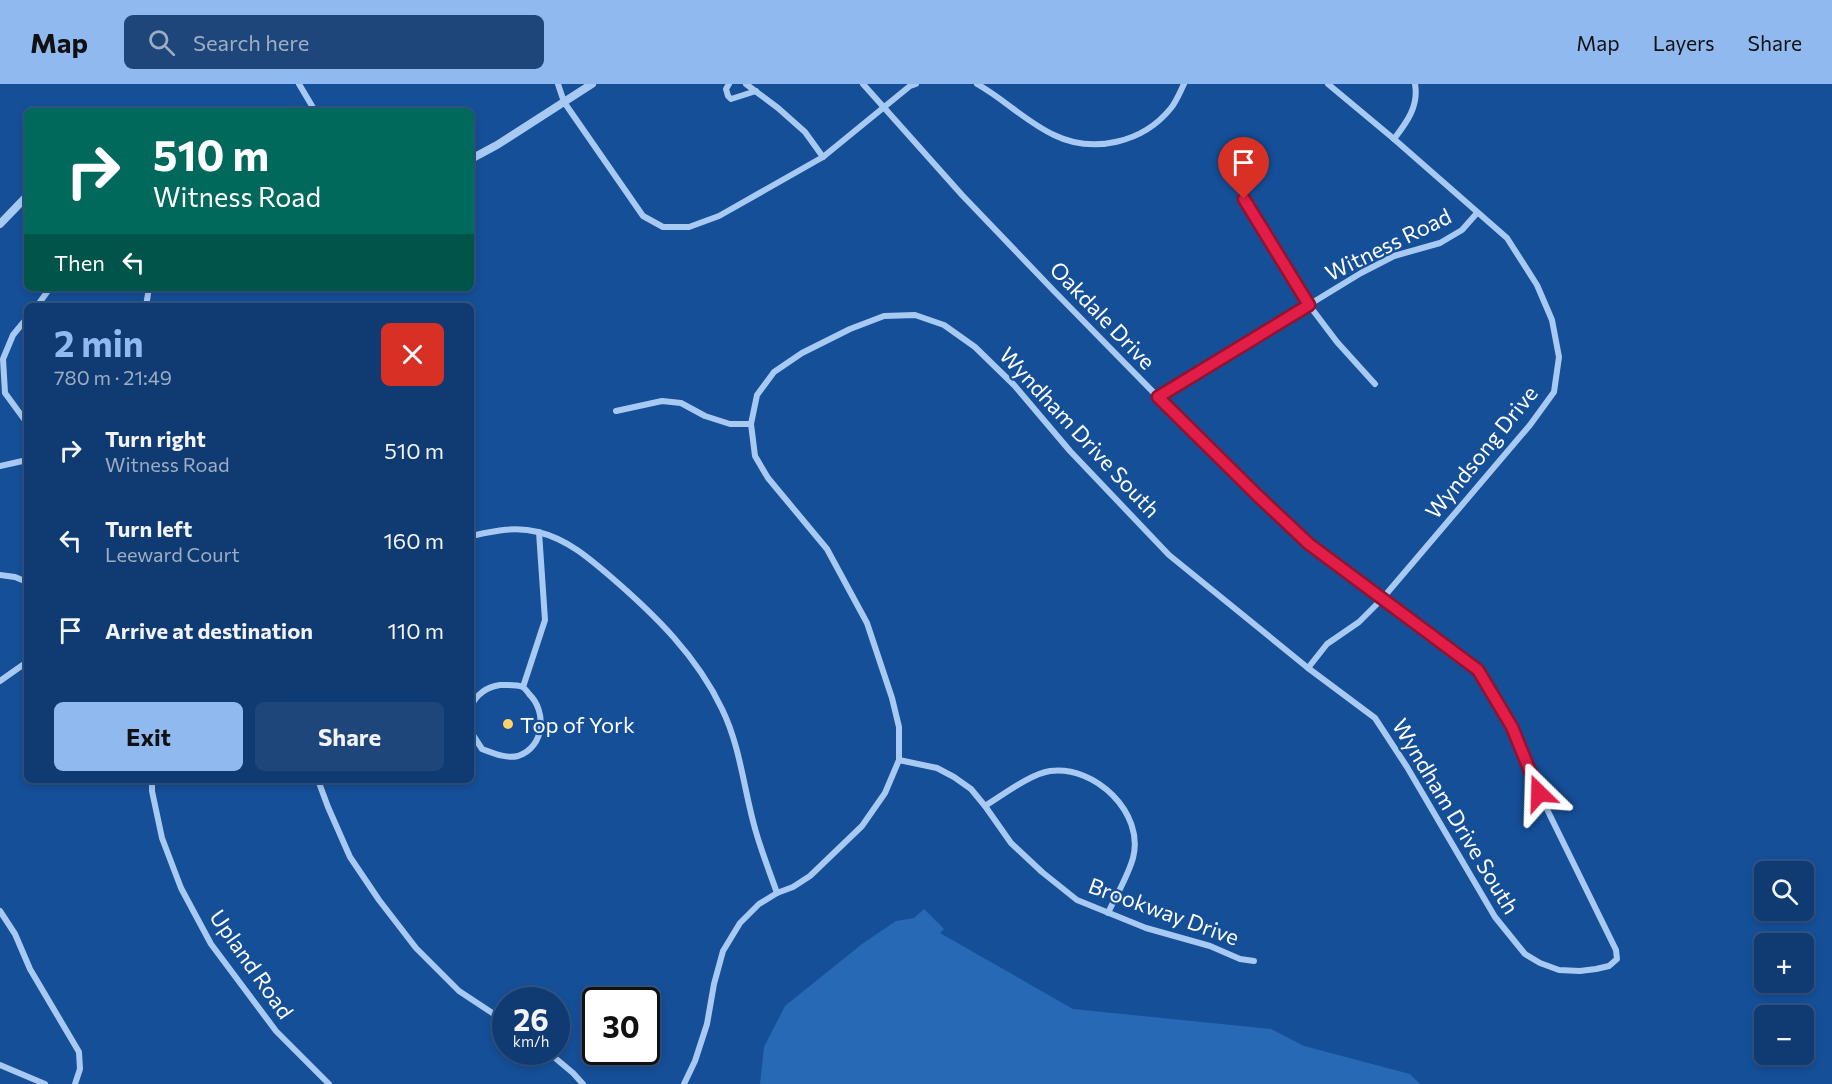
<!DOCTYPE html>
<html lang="en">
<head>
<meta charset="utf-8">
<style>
	:root { --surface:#103b72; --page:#1e467a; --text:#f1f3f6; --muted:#9cadc4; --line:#305584; --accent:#90b9f0 }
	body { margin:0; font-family:Commissioner,sans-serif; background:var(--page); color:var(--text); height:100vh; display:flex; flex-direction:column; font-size:22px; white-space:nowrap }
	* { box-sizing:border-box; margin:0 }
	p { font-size:20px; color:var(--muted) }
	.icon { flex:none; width:33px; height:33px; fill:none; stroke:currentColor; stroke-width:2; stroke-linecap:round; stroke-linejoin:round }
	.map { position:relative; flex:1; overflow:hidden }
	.side { position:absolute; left:24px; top:219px; width:450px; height:480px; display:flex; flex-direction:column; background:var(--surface); border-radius:9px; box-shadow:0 3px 9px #0003,0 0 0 2px var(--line) }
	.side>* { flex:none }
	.guide { position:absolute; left:24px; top:24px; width:450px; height:183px; border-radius:9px; box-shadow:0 3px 9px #0003,0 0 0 2px var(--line); background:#00695c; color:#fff; overflow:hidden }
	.controls { position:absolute; left:1754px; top:777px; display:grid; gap:12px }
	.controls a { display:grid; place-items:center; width:60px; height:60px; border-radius:9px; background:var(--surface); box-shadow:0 3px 9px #0003,0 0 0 2px var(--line); font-size:30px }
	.speed { position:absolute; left:492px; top:903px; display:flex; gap:12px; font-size:30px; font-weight:700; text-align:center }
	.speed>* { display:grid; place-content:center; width:78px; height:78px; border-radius:50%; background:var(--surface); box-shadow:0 3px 9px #0003,0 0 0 2px var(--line); line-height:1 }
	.speed small { font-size:15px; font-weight:400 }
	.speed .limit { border:3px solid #111; border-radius:9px; background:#fff; color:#111 }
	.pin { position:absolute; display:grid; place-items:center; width:51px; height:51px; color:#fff; margin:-62px -26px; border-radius:50% 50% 50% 0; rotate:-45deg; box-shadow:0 0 6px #0007 }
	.pin .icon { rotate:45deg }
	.me { position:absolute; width:66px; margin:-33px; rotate:338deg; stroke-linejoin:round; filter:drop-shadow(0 0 4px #0008) }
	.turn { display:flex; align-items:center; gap:21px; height:126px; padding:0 30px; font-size:27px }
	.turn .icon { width:78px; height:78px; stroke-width:2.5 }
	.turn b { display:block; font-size:42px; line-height:51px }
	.then { display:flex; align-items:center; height:57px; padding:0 30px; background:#0003; gap:12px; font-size:22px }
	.round { display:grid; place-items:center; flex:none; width:63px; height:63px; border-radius:9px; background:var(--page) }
	.headline { display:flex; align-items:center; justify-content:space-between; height:102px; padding:0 30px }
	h1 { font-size:36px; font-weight:700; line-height:45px; color:var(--accent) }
	.cta { display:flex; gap:12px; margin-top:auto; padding:12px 30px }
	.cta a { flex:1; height:69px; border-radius:9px; background:var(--accent); color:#111; font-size:24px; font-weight:700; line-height:69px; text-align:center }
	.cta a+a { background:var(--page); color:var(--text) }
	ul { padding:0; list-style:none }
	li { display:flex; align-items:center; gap:18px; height:90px; padding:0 30px }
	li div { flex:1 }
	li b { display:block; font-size:22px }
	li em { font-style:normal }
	header { display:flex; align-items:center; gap:36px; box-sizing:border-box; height:84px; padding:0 30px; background:var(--accent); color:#111 }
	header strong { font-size:28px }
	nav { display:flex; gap:33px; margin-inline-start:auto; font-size:21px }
	.search { width:420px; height:54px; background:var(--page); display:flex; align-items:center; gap:15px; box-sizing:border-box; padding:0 21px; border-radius:9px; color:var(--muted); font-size:22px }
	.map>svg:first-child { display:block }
	.grass { fill:#2869b6 }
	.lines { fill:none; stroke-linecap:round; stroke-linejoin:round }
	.minor { stroke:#a8caf2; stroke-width:6 }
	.tertiary { stroke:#a8caf2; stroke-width:8 }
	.route-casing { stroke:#92132f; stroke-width:15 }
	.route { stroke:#e11d48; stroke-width:10 }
	.poi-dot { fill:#ffd369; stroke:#154f98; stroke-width:2 }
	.labels { text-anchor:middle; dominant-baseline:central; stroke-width:4.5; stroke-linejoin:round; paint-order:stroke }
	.street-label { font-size:22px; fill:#fff; stroke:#154f98 }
	.poi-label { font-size:22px; fill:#fff; stroke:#154f98; text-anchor:start }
</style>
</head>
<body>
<header>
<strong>Map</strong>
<div class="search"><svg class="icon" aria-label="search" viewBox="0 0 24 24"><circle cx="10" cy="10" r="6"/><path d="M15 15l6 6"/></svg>Search here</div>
<nav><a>Map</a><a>Layers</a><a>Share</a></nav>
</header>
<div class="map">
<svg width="1832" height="1000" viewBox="0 0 1832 1000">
	<rect width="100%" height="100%" fill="#154f98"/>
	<path class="grass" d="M924,825L944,845L940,849L1073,925L1271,945L1304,962L1410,990L1420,1000H760L764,963L785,922L862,860L896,837L914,834Z"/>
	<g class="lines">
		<g class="minor">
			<path d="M299,0L315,27"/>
			<path d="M558,0L564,18L643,132L663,143H689L719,132L823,73L910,2L916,0"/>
			<path d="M729,0L726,5L728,12L731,15L756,7"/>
			<path d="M746,0L778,24L805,48L823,73"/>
			<path d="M977,0C1004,15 1026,38 1054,51C1093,70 1143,59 1171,24C1176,18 1180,8 1184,0"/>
			<path d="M1394,55C1407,38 1419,22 1415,0"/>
			<path d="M1244,115L1309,221L1337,258L1375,300"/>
			<path d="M37,222L50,204"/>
			<path d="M146,222L149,204"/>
			<path d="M27,234L13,251L3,275L5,309L27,339"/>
			<path d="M1158,313L1361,189L1394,172L1440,159L1462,146L1477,129"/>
			<path d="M616,327L662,317L681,319L705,332L730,340H751"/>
			<path d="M0,382L27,376"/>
			<path d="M471,452C494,447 515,442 538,448C567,455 589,474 611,493C655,531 697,572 722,625C741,664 744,708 756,748C762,769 770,789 777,809"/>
			<path d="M0,491L15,493L27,498"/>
			<path d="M1308,584L1327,560L1359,538L1382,515L1530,341L1554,308L1559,273L1552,236L1537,201L1507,154L1394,55L1328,0"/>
			<path d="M0,597L27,578"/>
			<path d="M523,603L545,536L539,448"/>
			<path d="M471,622C477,610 486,603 500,601C507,601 516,600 523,603C524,604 529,609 529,610C547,627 545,663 518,672C506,675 493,669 482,665L471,648"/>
			<path d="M899,676L937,684L954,693L971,705L985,722L1011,759L1042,788L1077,816L1146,844L1210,862L1240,875L1254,877"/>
			<path d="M152,696V707L162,754L181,804L211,860L276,947L329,1000"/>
			<path d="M318,696L328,723L350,773L379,816L416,864L459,907L506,938"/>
			<path d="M985,722C1003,711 1030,690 1050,687C1095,681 1145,729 1133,774C1128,792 1116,812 1108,829"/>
			<path d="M0,827L15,850L30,885L79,968L80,985L75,1000"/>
			<path d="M548,968L573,989L583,1000"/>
			<path d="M0,981L45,1000"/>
			<path d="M684,1000L695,977L707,940L714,900L723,867L740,839L759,820L777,809L793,803L810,792L862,742L885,709L899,676V643L892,614L867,539L827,465L768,394L755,372L751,340L757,311L774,288L802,269L850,245L884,232L915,231L944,241L975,263L1014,301L1070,367L1169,471L1308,584L1375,634L1407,683L1495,833L1525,870L1540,879L1559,886L1580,887L1596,885L1609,882L1617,875L1616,866L1539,709L1512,643L1478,587L1309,460L1257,411L1158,313L1054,207L962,111L863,0"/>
		</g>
		<g class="tertiary">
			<path d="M471,75L497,61L592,0"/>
			<path d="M0,140L27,112"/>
		</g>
	</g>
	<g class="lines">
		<defs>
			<path id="route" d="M1244,115L1309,221L1158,313L1257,411L1309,460L1478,586L1512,643L1539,709"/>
		</defs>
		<use href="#route" class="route-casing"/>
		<use href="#route" class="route"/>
	</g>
	<circle class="poi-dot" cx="508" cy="640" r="6"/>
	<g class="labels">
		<g class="street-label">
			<text transform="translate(1388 160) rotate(-26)">Witness Road</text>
			<text transform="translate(1103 231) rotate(46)">Oakdale Drive</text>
			<text transform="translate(1080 348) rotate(47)">Wyndham Drive South</text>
			<text transform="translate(1481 368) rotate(-51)">Wyndsong Drive</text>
			<text transform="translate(1456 732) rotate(59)">Wyndham Drive South</text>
			<text transform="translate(1164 827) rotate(20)">Brookway Drive</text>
			<text transform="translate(252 880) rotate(55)">Upland Road</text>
		</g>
		<g class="poi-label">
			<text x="520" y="640">Top of York</text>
		</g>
	</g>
</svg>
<div class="controls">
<a><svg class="icon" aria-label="search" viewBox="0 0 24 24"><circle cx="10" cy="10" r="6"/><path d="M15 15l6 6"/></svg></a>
<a>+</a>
<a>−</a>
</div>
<div class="speed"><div>26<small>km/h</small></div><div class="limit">30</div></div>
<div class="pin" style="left:1244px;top:115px;background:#d93025"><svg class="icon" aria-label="arrive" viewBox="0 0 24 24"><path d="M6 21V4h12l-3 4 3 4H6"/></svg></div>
<svg class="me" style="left:1539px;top:709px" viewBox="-20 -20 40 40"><path d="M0-17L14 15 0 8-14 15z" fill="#e11d48" stroke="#fff" stroke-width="4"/></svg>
<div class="guide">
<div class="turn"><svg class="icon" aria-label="right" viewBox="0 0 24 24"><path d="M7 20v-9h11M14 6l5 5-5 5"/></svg><div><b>510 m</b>Witness Road</div></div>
<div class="then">Then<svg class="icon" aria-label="left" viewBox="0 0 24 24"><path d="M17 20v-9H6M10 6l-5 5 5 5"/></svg></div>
</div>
<section class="side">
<div class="headline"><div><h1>2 min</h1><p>780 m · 21:49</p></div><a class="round" style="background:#d93025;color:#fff"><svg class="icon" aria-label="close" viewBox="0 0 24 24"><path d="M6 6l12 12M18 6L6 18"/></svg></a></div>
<ul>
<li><svg class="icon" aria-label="right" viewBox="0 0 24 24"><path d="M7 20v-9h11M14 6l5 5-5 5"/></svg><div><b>Turn right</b><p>Witness Road</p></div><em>510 m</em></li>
<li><svg class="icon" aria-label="left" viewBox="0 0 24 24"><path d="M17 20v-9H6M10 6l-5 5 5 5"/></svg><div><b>Turn left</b><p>Leeward Court</p></div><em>160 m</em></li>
<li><svg class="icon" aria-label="arrive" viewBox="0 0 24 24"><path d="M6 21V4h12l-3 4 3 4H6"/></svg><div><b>Arrive at destination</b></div><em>110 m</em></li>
</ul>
<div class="cta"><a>Exit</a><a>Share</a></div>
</section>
</div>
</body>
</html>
